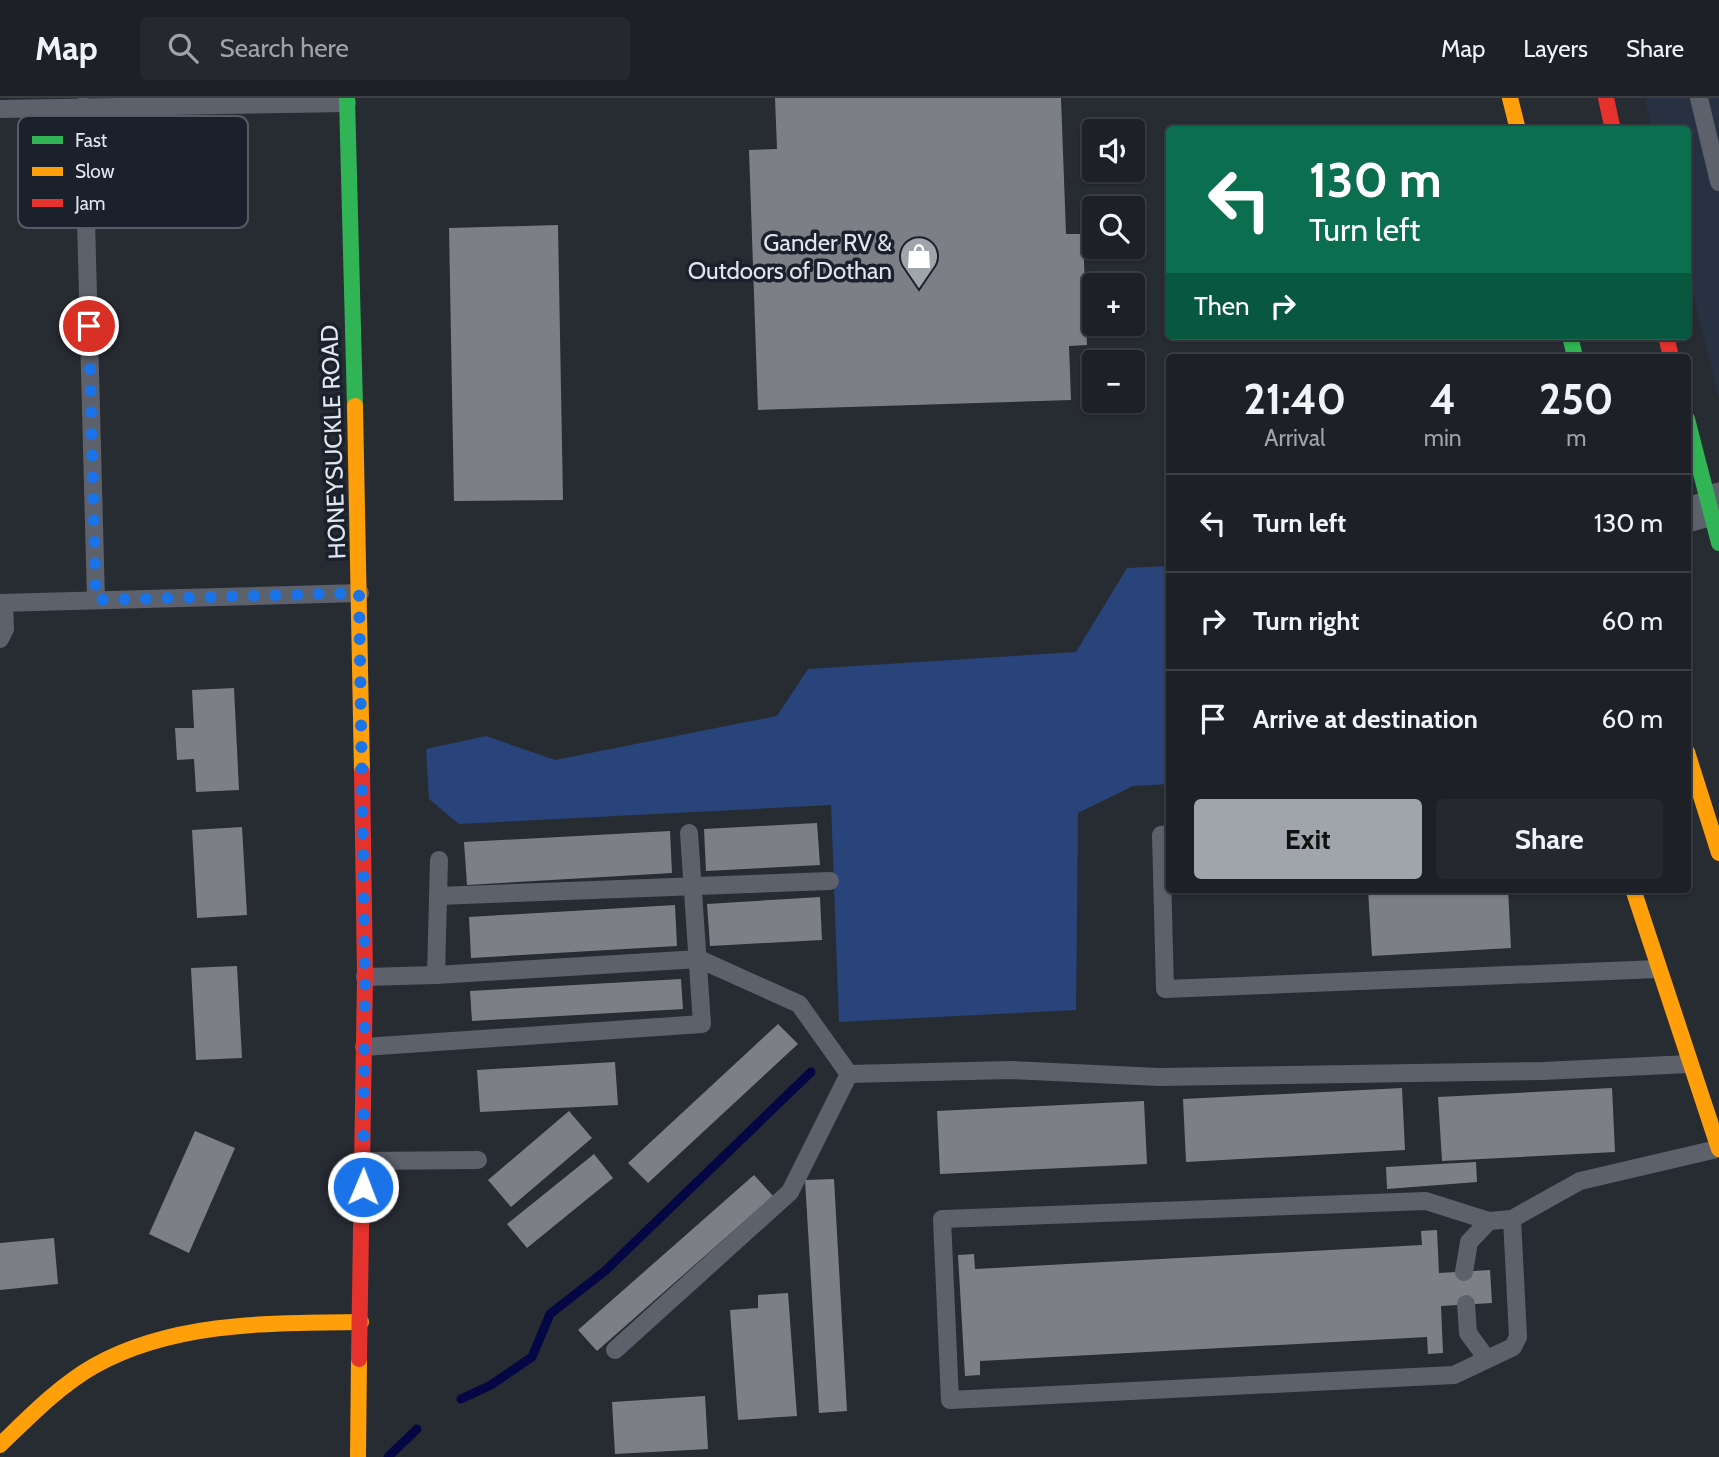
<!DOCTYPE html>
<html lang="en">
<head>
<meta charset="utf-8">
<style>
	:root { --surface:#1d2026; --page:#25282e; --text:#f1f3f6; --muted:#a0a3a7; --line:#3b3e43; --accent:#a0a5ac }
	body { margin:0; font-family:Cabin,sans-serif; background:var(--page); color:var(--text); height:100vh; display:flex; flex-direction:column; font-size:26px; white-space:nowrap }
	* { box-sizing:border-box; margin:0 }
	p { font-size:23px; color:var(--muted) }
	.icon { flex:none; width:38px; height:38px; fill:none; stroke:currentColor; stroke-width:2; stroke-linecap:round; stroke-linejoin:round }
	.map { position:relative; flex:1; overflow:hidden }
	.drawer { position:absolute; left:1166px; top:256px; width:525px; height:539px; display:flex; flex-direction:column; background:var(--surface); border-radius:7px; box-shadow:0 2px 5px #0004,0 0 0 2px var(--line) }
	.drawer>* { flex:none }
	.banner { position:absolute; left:1166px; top:28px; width:525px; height:214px; border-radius:7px; box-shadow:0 2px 5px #0004,0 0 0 2px var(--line); background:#0b6e4f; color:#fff; overflow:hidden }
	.buttons { position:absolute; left:1082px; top:21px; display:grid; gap:14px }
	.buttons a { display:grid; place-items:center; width:63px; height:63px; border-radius:7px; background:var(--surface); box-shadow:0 2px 5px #0004,0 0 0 2px var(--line); font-size:35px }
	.pin { position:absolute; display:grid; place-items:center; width:60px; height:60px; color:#fff; margin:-30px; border:4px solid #fff; border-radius:50%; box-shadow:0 2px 7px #0007 }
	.me { position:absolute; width:77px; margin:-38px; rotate:1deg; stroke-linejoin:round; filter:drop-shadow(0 0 5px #0008) }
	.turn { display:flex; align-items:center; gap:24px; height:147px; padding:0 28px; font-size:32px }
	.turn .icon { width:91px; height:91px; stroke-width:2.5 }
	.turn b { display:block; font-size:49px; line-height:60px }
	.then { display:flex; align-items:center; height:66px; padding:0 28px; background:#0003; gap:14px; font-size:26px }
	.eta { display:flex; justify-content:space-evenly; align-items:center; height:119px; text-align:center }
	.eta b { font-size:42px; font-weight:800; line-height:49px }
	.cta { display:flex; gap:14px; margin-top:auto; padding:14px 28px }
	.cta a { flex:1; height:80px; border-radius:7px; background:var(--accent); color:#111; font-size:28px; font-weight:800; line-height:80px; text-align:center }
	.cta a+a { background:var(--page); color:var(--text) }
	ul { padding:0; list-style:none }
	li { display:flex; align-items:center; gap:21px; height:98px; padding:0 28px; border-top:2px solid var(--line) }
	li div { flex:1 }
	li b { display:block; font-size:26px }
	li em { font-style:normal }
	header { display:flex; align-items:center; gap:42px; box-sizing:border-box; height:98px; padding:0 35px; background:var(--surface); border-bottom:2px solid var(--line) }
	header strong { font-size:33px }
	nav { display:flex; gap:38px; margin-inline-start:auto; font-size:24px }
	.search { width:490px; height:63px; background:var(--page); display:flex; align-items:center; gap:18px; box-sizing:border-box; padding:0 24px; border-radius:7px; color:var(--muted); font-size:26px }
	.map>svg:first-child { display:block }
	.built { fill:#283142 }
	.green { fill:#29447a }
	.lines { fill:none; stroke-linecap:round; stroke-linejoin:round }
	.stream { stroke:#040743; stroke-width:9 }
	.building { fill:#7c7f86 }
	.lane { stroke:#5c616b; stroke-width:18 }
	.street { stroke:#5c616b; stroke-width:35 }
	.fast { stroke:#30b455; stroke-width:16 }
	.slow { stroke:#ff9f0a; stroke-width:16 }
	.jam { stroke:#e5322d; stroke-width:16 }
	.route { stroke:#1a73e8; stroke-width:12; stroke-dasharray:0 21.6 }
	.labels { text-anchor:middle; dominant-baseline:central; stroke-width:7; stroke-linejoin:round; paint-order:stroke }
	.poi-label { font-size:24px; fill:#e1e6ee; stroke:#1a202c; text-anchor:end }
	.street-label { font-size:24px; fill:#e1e6ee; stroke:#1a202c }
	.key { fill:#1a202c; stroke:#565b66; stroke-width:2 }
	.key-label { font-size:19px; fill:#e1e6ee }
</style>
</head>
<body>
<header>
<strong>Map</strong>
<div class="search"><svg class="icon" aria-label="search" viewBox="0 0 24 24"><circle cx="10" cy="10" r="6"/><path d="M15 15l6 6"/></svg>Search here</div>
<nav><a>Map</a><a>Layers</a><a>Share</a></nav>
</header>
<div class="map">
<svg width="1719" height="1359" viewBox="0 0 1719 1359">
	<rect width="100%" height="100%" fill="#272b32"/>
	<path class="built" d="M1644,0H1719V300L1687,172V32L1652,31Z"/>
	<path class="green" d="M1169,468V686L1133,688L1078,715L1076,912L839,924L831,707L459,726L429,701L426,651L486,638L555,662L777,618L808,571L1076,554L1127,470Z"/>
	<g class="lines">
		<g class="stream">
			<path d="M461,1301L491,1287L532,1259L550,1216L605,1173L811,974"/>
			<path d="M388,1359L417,1331"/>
		</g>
	</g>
	<g class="building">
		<path d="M775,0H1061L1066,136H1083L1087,247L1069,248L1071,302L758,312L749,52L777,51Z"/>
		<path d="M558,127L563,402L454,403L449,130Z"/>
		<path d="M234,590L239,692L196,694L194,661L177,662L175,630H194L192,592Z"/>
		<path d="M817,725L820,767L706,773L704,731Z"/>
		<path d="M242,729L247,817L197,820L192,732Z"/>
		<path d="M670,733L672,775L467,787L464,744Z"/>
		<path d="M1368,791H1508L1511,850L1372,858Z"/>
		<path d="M820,799L822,842L710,848L707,806Z"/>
		<path d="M675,807L677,848L471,860L469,819Z"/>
		<path d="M237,868L242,960L196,962L191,870Z"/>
		<path d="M681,881L683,911L472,923L470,893Z"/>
		<path d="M778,926L798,946L648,1085L628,1065Z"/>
		<path d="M615,964L618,1007L480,1014L477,972Z"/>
		<path d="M1402,990L1405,1052L1186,1064L1183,1001Z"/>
		<path d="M1612,990L1615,1054L1442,1063L1438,999Z"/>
		<path d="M1144,1003L1147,1066L940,1076L937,1013Z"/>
		<path d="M569,1013L592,1040L511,1109L488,1082Z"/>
		<path d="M195,1033L235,1050L189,1155L149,1136Z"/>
		<path d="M594,1056L613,1080L527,1150L507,1126Z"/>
		<path d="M1476,1064L1477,1084L1387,1091L1386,1069Z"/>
		<path d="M754,1077L773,1098L597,1253L578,1232Z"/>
		<path d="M834,1081L847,1313L819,1315L805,1082Z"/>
		<path d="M1437,1132L1439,1175L1490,1172L1492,1205L1441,1208L1443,1255L1428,1256L1427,1239L980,1263V1277L965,1278L958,1157L974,1156L975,1171L1422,1147L1421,1133Z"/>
		<path d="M54,1140L58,1186L0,1192V1145Z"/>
		<path d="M788,1195L797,1318L738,1322L730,1212L758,1210V1197Z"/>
		<path d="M705,1298L708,1351L615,1356L612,1304Z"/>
	</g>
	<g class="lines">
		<g class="lane">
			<path d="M1699,0L1719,84"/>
			<path d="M83,8L96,502"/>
			<path d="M0,11L347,5"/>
			<path d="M0,505L360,495"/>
			<path d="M0,541L5,531L4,505"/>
			<path d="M1169,736L1161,737L1165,891L1658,871"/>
			<path d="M438,798L830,783"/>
			<path d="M436,877L439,762"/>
			<path d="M365,879L436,877L699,861L799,906L849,976"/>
			<path d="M364,949L702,926L689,735"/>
			<path d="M849,976L1010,972L1159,979L1543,973L1689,966"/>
			<path d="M363,1063L478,1062"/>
			<path d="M1512,1121L1489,1123L1426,1103L942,1121L950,1302L1454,1277L1513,1249L1518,1239L1512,1121L1580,1083L1717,1051"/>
			<path d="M1464,1174L1469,1144L1489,1123"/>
			<path d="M1466,1206L1468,1235L1487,1261"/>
			<path d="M615,1252L790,1094L849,976"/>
		</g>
		<path class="street" d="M1687,417L1708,411L1719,402"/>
		<g class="fast">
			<path d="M347,0L355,308"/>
			<path d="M1570,238L1575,259"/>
			<path d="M1687,321L1719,445"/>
		</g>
		<g class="slow">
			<path d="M1510,0L1518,32"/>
			<path d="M355,308L362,674"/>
			<path d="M1687,654L1719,755"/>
			<path d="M1633,791L1719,1051"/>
			<path d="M0,1347C29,1319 59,1288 94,1268C174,1223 273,1225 361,1224"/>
			<path d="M358,1359L359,1261"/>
		</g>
		<g class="jam">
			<path d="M1606,0L1613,32"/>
			<path d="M1666,238L1671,259"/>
			<path d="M359,1261L365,879L362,674"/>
		</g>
	</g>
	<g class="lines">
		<path class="route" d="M89,228L96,502L359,495L365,879L363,1089"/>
	</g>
	<defs>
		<symbol id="shop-pin" viewBox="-11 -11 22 30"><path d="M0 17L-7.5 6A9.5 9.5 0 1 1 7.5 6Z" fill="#a0a5ac" stroke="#1a202c"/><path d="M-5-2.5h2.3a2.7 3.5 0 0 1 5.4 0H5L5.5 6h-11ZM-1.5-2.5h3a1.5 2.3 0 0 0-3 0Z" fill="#fff"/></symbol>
	</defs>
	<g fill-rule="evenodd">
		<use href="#shop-pin" x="897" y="136" width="44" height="60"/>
	</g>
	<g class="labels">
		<g class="poi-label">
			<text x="892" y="144">Gander RV &amp;<tspan x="892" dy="28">Outdoors of Dothan</tspan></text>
		</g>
		<g class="street-label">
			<text transform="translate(333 344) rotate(-92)">HONEYSUCKLE ROAD</text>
		</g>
	</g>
	<rect x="18" y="18" width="230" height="112" rx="10" class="key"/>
	<rect x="32" y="38" width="31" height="8" fill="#30b455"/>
	<rect x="32" y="69" width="31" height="9" fill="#ff9f0a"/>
	<rect x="32" y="101" width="31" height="8" fill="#e5322d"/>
	<g class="key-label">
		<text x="75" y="49">Fast</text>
		<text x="75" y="80">Slow</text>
		<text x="75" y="112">Jam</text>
	</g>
</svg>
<div class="buttons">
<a><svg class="icon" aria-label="sound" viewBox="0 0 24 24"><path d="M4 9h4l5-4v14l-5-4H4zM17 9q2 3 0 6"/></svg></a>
<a><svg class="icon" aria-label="search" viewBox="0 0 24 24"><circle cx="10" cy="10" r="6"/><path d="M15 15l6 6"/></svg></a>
<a>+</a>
<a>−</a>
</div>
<div class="pin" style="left:89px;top:228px;background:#d93025"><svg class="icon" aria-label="arrive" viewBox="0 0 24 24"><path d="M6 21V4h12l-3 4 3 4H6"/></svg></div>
<svg class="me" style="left:363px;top:1089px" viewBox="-20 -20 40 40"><circle r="17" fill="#1a73e8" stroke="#fff" stroke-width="3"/><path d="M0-11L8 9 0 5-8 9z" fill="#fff"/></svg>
<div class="banner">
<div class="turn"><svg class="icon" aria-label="left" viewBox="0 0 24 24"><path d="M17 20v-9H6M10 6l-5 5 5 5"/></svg><div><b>130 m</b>Turn left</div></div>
<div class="then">Then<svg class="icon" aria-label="right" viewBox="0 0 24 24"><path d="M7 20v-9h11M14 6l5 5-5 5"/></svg></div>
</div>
<section class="drawer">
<div class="eta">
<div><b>21:40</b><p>Arrival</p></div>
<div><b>4</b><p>min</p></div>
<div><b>250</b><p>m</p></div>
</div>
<ul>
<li><svg class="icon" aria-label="left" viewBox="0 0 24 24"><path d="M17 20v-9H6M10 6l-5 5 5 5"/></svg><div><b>Turn left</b></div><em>130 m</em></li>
<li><svg class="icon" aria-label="right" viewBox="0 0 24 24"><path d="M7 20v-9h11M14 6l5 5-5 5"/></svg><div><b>Turn right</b></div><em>60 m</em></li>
<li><svg class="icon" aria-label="arrive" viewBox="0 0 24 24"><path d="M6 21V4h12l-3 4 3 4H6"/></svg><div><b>Arrive at destination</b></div><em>60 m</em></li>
</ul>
<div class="cta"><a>Exit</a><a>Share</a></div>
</section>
</div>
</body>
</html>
